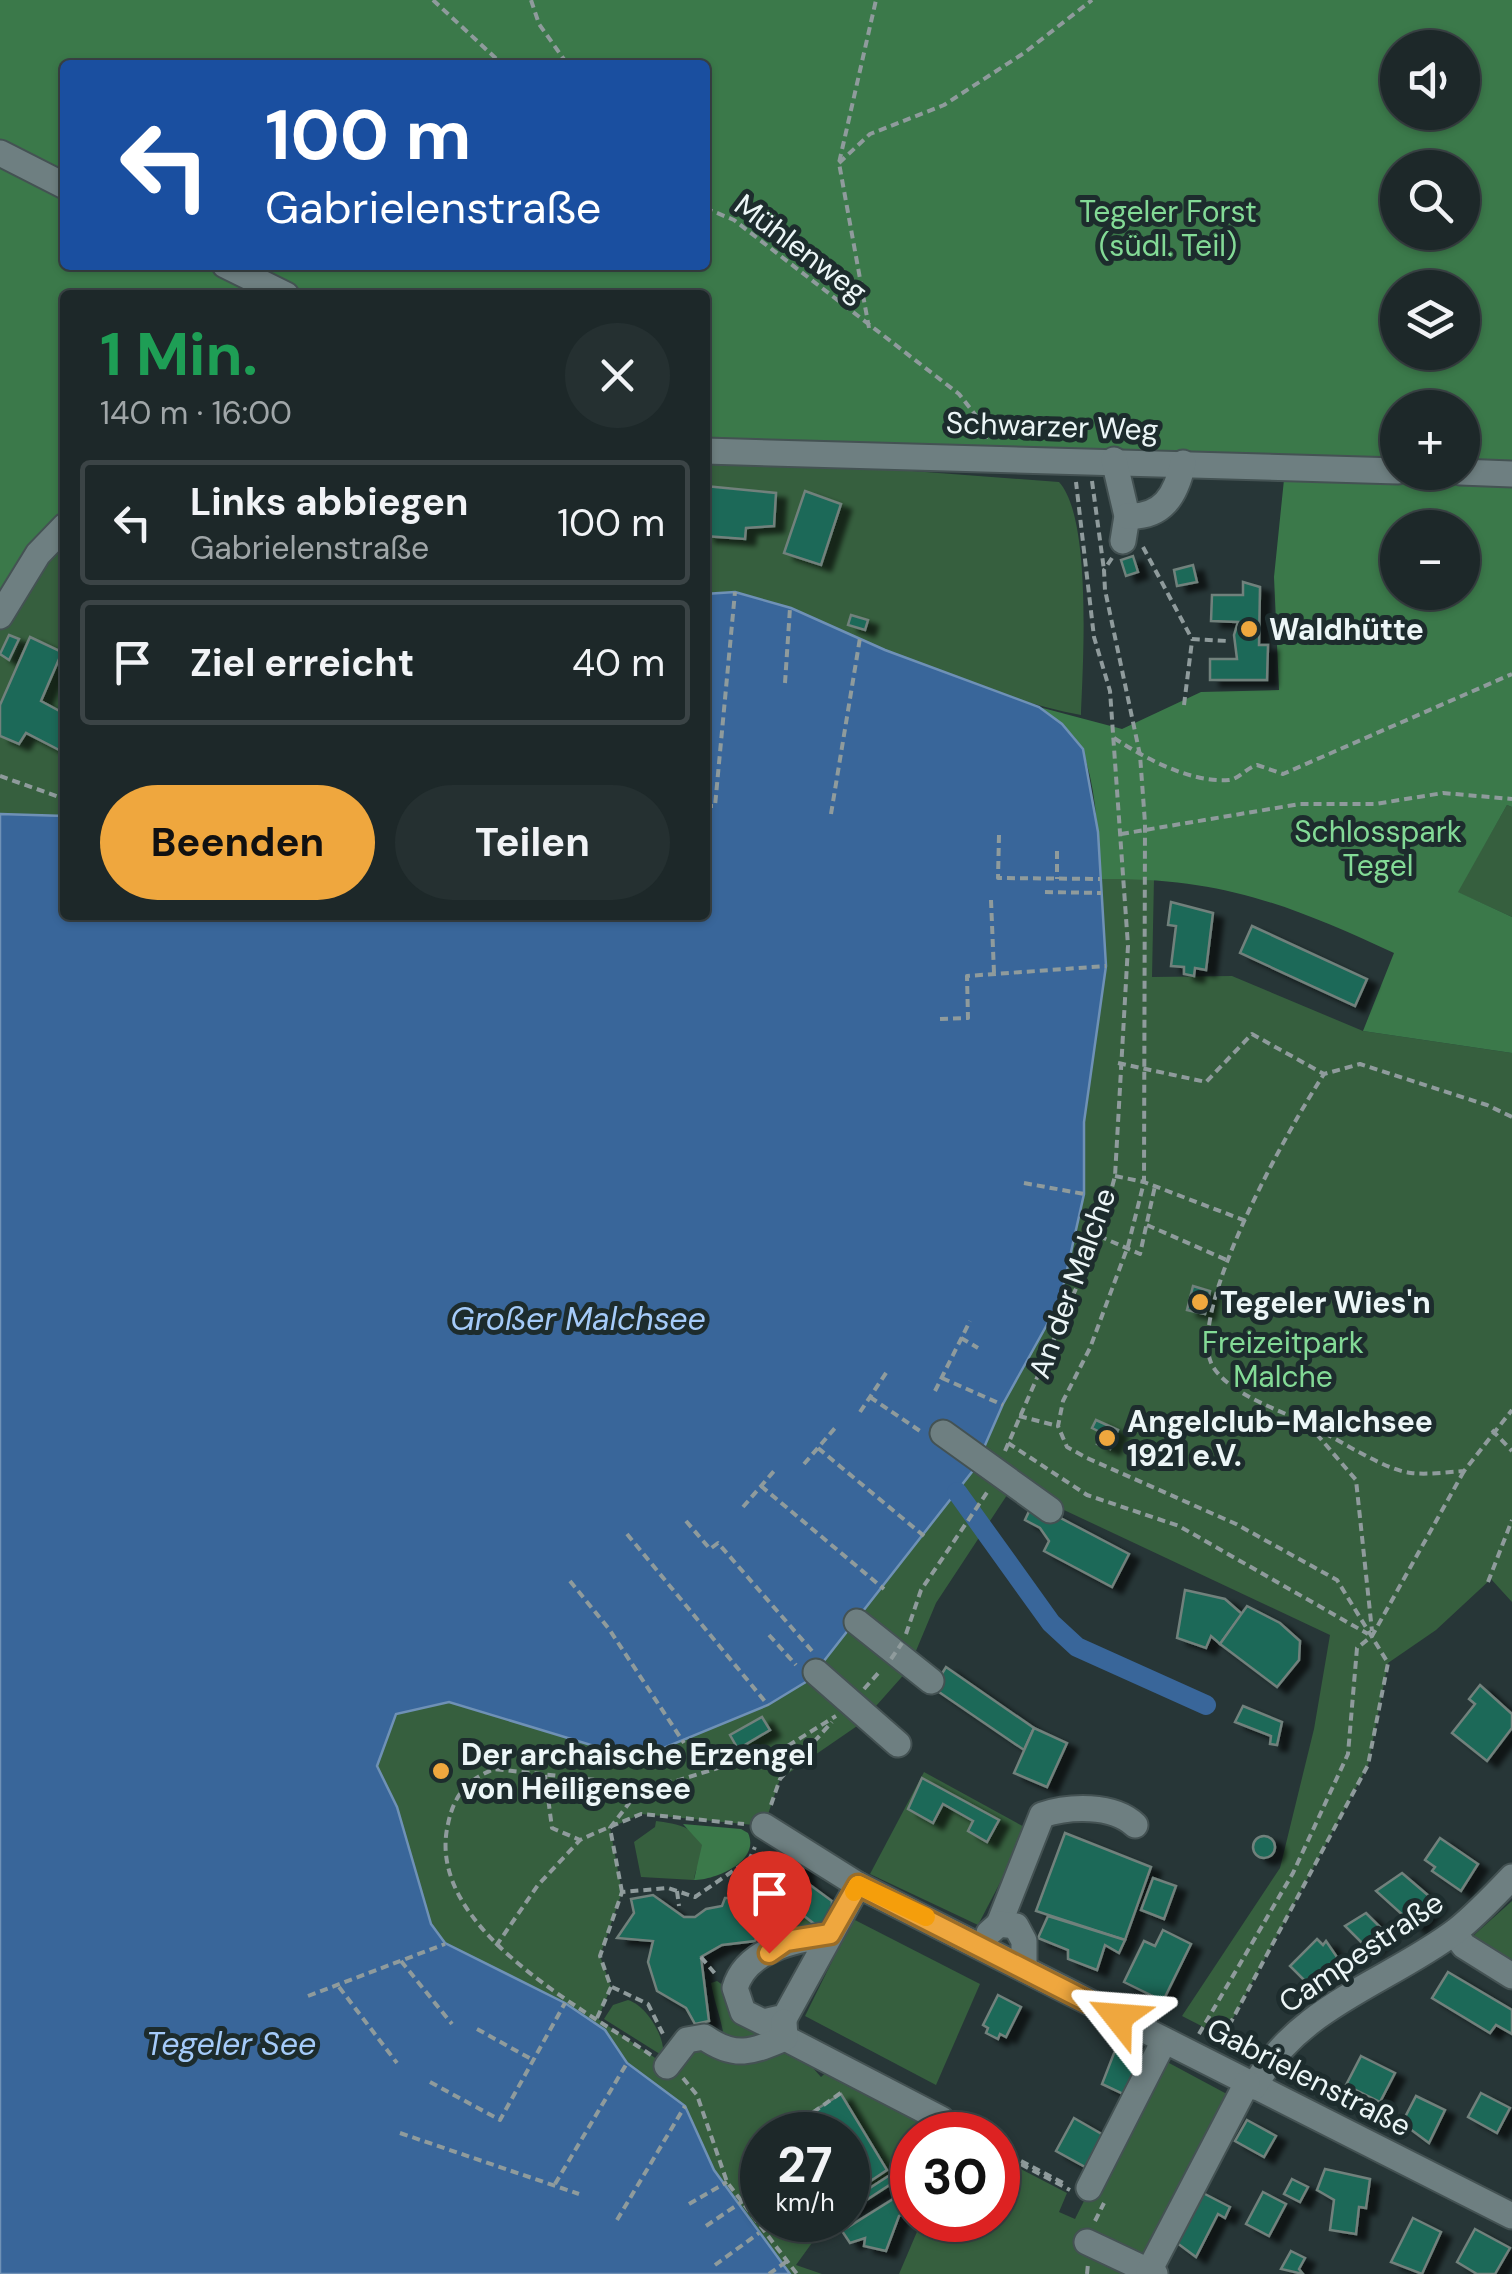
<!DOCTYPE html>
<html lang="de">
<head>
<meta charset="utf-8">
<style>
	:root { --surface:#1d2829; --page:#253031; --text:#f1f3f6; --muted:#a0a6a8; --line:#3b4446; --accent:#efa73e }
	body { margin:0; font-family:"DM Sans",sans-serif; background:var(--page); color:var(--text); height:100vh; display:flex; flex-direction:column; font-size:38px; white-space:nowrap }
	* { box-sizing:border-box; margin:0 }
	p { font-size:32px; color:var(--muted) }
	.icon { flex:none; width:55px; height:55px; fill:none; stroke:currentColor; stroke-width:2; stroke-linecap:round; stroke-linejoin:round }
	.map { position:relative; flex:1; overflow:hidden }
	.side { position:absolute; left:60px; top:290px; width:650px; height:630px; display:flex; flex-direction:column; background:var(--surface); border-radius:10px; box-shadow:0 2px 8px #0004,0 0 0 2px var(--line) }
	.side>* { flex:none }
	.banner { position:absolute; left:60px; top:60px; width:650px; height:210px; border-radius:10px; box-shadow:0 2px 8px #0004,0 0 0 2px var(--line); background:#1a4fa0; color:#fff; overflow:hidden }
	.tools { position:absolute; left:1380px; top:30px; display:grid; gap:20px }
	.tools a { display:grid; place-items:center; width:100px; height:100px; border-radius:50%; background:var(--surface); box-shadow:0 2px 8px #0004,0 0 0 2px var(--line); font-size:50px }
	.speed { position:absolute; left:740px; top:2112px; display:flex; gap:20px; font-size:50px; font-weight:700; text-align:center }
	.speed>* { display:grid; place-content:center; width:130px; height:130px; border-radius:50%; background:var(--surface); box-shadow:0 2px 8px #0004,0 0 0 2px var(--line); line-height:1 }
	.speed small { font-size:25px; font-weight:400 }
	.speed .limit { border:15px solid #d22; background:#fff; color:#111 }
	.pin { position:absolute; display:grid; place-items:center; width:85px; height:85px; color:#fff; margin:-102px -42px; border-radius:50% 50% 50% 0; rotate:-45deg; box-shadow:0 0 10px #0007 }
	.pin .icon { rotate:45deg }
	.me { position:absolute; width:110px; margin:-55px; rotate:298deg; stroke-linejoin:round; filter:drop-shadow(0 0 8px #0008) }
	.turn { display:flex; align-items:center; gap:35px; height:210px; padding:0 40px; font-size:45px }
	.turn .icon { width:130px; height:130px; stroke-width:2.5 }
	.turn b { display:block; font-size:70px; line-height:85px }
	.round { display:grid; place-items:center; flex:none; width:105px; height:105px; border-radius:52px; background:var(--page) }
	.summary { display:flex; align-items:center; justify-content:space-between; height:170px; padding:0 40px }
	h1 { font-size:60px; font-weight:700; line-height:75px; color:#1e9e55 }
	.primary-button { display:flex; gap:20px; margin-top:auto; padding:20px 40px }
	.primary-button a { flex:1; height:115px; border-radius:60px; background:var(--accent); color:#111; font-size:40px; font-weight:700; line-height:115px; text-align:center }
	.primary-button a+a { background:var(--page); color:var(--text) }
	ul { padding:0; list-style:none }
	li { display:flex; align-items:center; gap:30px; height:125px; margin:0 20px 15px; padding:0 20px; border:5px solid var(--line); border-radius:10px }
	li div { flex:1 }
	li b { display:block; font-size:38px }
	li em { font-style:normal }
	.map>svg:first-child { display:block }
	.green { fill:#365f3e }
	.forest { fill:#3b794a; fill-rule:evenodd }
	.water { fill:#39669a; stroke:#6f91b6; stroke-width:2.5 }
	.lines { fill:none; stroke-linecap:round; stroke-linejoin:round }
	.canal { stroke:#39669a; stroke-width:20 }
	.building { fill:#1c6959; stroke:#71817c; stroke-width:2.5; filter:url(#shadow) }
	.minor-casing { stroke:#445253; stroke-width:29 }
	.path { stroke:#8f9b9c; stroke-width:4; stroke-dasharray:8 5; stroke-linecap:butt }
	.minor { stroke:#6e7f81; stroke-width:25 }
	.path-bridge { stroke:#8f9b9c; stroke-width:4; stroke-dasharray:8 5; stroke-linecap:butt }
	.route-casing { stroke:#9b6d28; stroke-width:25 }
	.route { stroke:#efa73e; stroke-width:18 }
	.slow { stroke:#f59e0b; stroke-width:18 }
	.poi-dot { fill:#efa73e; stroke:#1d2c2d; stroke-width:4 }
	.labels { text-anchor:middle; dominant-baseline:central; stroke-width:10; stroke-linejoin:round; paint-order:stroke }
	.park-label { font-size:30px; fill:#83da96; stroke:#1d2c2d }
	.street-label { font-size:30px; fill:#ecf6f7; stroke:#1d2c2d }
	.poi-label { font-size:30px; font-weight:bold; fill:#ecf6f7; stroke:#1d2c2d; text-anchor:start }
	.water-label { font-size:32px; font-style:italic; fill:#a5cbf9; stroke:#1d2c2d }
</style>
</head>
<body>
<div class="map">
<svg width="1512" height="2274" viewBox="0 0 1512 2274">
	<defs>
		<filter id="shadow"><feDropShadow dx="10" dy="6" stdDeviation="2.5" flood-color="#0009"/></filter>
	</defs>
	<rect width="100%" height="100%" fill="#273637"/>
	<g class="green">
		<path d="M705,465L846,466L1059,482C1092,518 1083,663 1081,715C1014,702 948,676 885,650C827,626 769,589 705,594Z"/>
		<path d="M65,541V816L0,814V607Z"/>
		<path d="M1507,805L1512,807V917L1457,892Z"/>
		<path d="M1154,878L1152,977L1232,976L1363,1031L1512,1053V1602L1491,1579L1436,1630L1388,1663L1368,1765L1223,2037L1182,2016L1280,1868L1314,1729L1330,1635L1013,1486L936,1603L908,1670L860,1724L780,1779L764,1826L641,1814L610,1828L622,1892L600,1956L611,1987L598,2019L667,2066L687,2040L723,2051L788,2040L821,2077L830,2069L923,2119L917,2135H912L901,2180L848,2213V2135H762V2220H837L822,2229L796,2265L822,2274H790L714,2170L685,2106L627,2063L604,2030L565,2003L445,1944L431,1924L397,1807L377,1766L396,1714L449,1702L637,1759L768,1705L809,1680L975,1468L1084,1194V1122L1106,967L1100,879Z"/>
		<path d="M924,1772L1028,1829L978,1925L870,1874Z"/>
		<path d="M656,1821C674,1823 709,1829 702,1856C699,1865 695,1870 694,1880L641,1877L634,1842L655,1827Z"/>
		<path d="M1512,1901V1965L1476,1942L1474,1935Z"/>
		<path d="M794,1908L817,1926L763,1945L756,1938Z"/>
		<path d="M853,1919L980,1984L936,2085L805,2016Z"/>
		<path d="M717,1981L780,2025L745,2042L724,2037C721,2018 714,2001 711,1983Z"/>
		<path d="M628,2000C647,2006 666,2038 663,2056L604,2019L613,2005Z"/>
		<path d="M1156,2056L1238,2100L1147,2274H899L922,2220H998V2157L1067,2193L1059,2212L1075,2219Z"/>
	</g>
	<g class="forest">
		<path d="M0,0H1512V807L1507,805L1458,892L1512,917V1053L1363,1031L1394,953C1288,904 1219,877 1100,879C1098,839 1097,790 1083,752C1076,733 1054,718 1039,707L1122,729L1201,692L1279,690L1274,577L1286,460L705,443V295H65V541L0,607ZM1398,48H1462V112H1398ZM65,65H705V265H65ZM1398,168H1462V232H1398ZM1398,288H1462V352H1398ZM1398,408H1462V472H1398ZM1398,528H1462V592H1398Z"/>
		<path d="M683,1824L741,1829L748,1833C761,1861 716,1880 694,1880L702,1845Z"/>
	</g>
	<path class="water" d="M735,592L791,608L885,650L1039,707L1062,724L1083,749L1098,832L1106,966L1084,1122V1194L1060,1301L1003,1404L975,1468L809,1680L768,1705L637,1759L449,1702L396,1714L377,1766L397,1807L431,1924L445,1943L565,2003L605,2030L627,2063L685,2106L714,2170L790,2274H0V814L65,816V915H705V594Z"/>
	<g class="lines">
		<path class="canal" d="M957,1492L1051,1623L1077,1647L1206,1705"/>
	</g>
	<g class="building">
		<path d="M705,486L776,493L774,526L746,528L745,539L705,536Z"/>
		<path d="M805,491L841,504L821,565L784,553Z"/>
		<path d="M1133,556L1138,572L1126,576L1121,560Z"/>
		<path d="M1193,565L1197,582L1177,586L1174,570Z"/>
		<path d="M1243,582L1260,587L1259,645H1268L1267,680H1210V659H1237L1234,635L1238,622L1211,621L1212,595H1243Z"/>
		<path d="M851,615L868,620L865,630L848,625Z"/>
		<path d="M9,635L19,639L9,660L0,654Z"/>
		<path d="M30,637L62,652L41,701L65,714V753L26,733L19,744L0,736V705Z"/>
		<path d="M1171,902L1213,913L1206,970L1195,968L1194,976L1184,974V967L1171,966L1176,926L1168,925Z"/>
		<path d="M1252,926L1367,979L1355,1006L1240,953Z"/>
		<path d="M1193,1286L1210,1291L1205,1314L1187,1310Z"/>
		<path d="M1096,1420L1118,1430L1110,1449L1097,1444L1102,1433L1092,1428Z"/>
		<path d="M1031,1507L1049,1512L1129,1554L1112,1587L1044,1551L1049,1541L1040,1528L1025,1520Z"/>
		<path d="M1185,1590L1225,1599L1242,1614L1220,1644L1211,1636L1206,1648L1177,1638Z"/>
		<path d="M1247,1606L1280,1623L1300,1641L1299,1660L1277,1687L1220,1644Z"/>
		<path d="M946,1667L1034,1728L1024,1750L933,1688Z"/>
		<path d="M1480,1685L1512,1714V1728L1487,1761L1452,1733L1475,1704L1469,1699Z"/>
		<path d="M1243,1706L1282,1722L1277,1745L1270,1744L1271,1736L1235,1722Z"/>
		<path d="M762,1717L770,1730L738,1749L730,1735Z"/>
		<path d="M1034,1728L1067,1743L1047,1787L1014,1773Z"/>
		<path d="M922,1778L999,1820L987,1842L968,1831L973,1821L943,1804L933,1823L908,1809Z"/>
		<path d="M1065,1833L1151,1867L1125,1940L1036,1911Z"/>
		<circle cx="1264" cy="1847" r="11"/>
		<path d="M1440,1838L1478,1864L1461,1891L1432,1871L1435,1867L1425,1860Z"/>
		<path d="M783,1844L800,1856L806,1882L832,1901L831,1921L817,1926L794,1908L793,1913L759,1932L755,1941L722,1945L701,1957L709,2021L695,2024L686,2008L657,1991L648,1962L653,1941L617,1938L634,1913L631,1899L653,1895L684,1917H695L706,1909L722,1906L725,1898H740L743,1888L763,1890L782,1861Z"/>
		<path d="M1402,1873L1437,1903L1416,1927L1376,1891Z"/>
		<path d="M1153,1878L1176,1886L1164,1919L1141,1910Z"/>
		<path d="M1366,1913L1387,1934L1370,1951L1345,1926Z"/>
		<path d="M1048,1916L1125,1940L1119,1953L1105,1945L1097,1970L1068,1959V1950L1038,1938Z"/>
		<path d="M1163,1930L1191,1944L1163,2001L1124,1982L1144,1941L1155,1946Z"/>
		<path d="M1317,1939L1323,1945L1326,1941L1339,1960L1317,1982L1313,1979L1308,1984L1290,1966Z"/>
		<path d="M1448,1972L1512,2010V2034L1496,2025L1490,2033L1432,1998Z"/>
		<path d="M998,1995L1021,2007L1006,2037L1000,2034L998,2039L986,2033L988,2028L983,2025Z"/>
		<path d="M1116,2048L1142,2062L1123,2094L1102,2084Z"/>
		<path d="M1361,2056L1395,2073L1380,2102L1346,2085Z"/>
		<path d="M1481,2093L1510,2108L1497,2133L1468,2117Z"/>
		<path d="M841,2094L887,2170L848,2196V2135H784L785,2129Z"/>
		<path d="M1416,2096L1445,2110L1429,2143L1402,2123Z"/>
		<path d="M1074,2118L1105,2136L1087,2168L1056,2151Z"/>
		<path d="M1247,2120L1276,2136L1264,2157L1235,2141Z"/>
		<path d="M1325,2169L1370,2179L1366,2208L1359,2207L1356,2234L1330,2230L1334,2200L1317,2190Z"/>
		<path d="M890,2175L894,2182L848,2212V2202Z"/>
		<path d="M1292,2179L1308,2187L1300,2202L1284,2194Z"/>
		<path d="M1263,2192L1286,2204L1269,2236L1246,2224Z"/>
		<path d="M1203,2193L1230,2207L1225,2218L1218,2214L1196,2257L1177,2243Z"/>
		<path d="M898,2196L908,2210L899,2216L886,2251L864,2246L865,2238L850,2243L842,2231Z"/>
		<path d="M1413,2218L1441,2232L1422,2274L1391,2262Z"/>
		<path d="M1475,2229L1510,2248L1495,2274H1477L1457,2262Z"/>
		<path d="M1291,2251L1305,2258L1299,2269L1303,2274L1281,2269Z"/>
	</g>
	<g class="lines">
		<defs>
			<g id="minor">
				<path d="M0,153L65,186"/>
				<path d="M225,265L286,295"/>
				<path d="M705,451L1398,471"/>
				<path d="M1114,460L1127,516L1123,541"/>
				<path d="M1460,472L1512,474"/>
				<path d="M1127,516C1163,518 1176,495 1183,463"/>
				<path d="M0,616L38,554L65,526"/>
				<path d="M943,1433L1050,1510"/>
				<path d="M857,1622L931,1681"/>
				<path d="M816,1672L898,1744"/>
				<path d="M764,1826L858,1885L785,2017L763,2022L743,2012L735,1988C746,1949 796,1940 831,1934"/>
				<path d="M858,1885L1512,2216"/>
				<path d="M999,1924L1042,1815C1069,1806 1113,1804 1135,1825"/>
				<path d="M989,1933L999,1924L1016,1926L1024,1941V1967"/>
				<path d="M1454,1933L1464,1946L1512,1976"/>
				<path d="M785,2038L941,2119"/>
				<path d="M667,2066L687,2040L704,2037C735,2059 752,2052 785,2038L784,2022"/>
				<path d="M1254,2087C1297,2006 1387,1983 1456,1931C1476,1915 1494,1896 1512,1877"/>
				<path d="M1089,2188L1164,2041"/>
				<path d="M1087,2242L1155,2274"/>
				<path d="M1149,2271L1247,2083"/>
			</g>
		</defs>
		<use href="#minor" class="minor-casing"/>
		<g class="path">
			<path d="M433,0L503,65"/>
			<path d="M531,0L539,24L568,65"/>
			<path d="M839,163L870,134L944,105L1024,53L1092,0"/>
			<path d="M705,208L734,220L959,394L984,426L986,439"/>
			<path d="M869,328L839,163L876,0"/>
			<path d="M1092,481L1104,570"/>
			<path d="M1143,547L1192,639L1228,641"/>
			<path d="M1112,558L1104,570L1105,590L1140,755L1145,823L1144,1182L1128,1246L1090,1348L1063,1401L1058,1426L1067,1447L1087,1458L1236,1524L1337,1580L1388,1663L1368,1765L1223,2037L1213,2043"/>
			<path d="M785,683L790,608"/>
			<path d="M1184,705L1192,641"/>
			<path d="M1114,738C1144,758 1191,783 1229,780C1239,779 1246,768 1257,765L1283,774L1512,674"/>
			<path d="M0,776L65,799"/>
			<path d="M705,806H715L735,592"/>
			<path d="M831,814L860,638"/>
			<path d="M1121,834L1300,804H1375L1443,793L1512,799"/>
			<path d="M999,835L998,878L1100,879"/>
			<path d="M1057,851V879"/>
			<path d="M1045,892L1101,893"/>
			<path d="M991,900L994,973"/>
			<path d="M940,1019L968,1018L967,976L1106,966"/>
			<path d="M1118,1063L1206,1082L1252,1034L1324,1074"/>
			<path d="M1512,1117L1487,1105L1360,1064L1324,1074C1291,1124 1185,1311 1212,1365C1228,1394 1280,1410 1308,1424C1334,1437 1384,1470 1411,1473C1428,1475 1447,1472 1464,1471L1512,1410"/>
			<path d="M1115,1176L1144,1182L1246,1221"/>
			<path d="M1024,1183L1084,1194"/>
			<path d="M1147,1225L1229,1261"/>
			<path d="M1099,1236L1140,1254L1155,1186"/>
			<path d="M961,1338L978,1348"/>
			<path d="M942,1378L1003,1405"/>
			<path d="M935,1391L970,1321"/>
			<path d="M870,1397L920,1431"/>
			<path d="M860,1412L888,1370"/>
			<path d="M1019,1416L1058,1426"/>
			<path d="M1308,1424L1356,1480L1372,1631"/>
			<path d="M1492,1430L1512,1451"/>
			<path d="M1008,1443L1087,1495L1179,1526L1368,1634"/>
			<path d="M818,1448L924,1536"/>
			<path d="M1005,1451L1099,1236L1115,1176L1128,946L1110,691L1094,637L1076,482"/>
			<path d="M804,1464L835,1428"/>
			<path d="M761,1486L884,1589"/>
			<path d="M743,1507L774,1471"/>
			<path d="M686,1521L710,1549L718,1543L812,1651"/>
			<path d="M627,1534L768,1705"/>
			<path d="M570,1581L609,1629L684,1743"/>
			<path d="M1488,1582L1512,1520"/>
			<path d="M906,1634L921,1590L988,1491"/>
			<path d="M769,1635L796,1665"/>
			<path d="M864,1689L881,1670"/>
			<path d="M545,1775L552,1828L580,1840"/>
			<path d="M771,1805L780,1779L832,1722"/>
			<path d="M677,1891L679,1906"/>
			<path d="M622,1892L610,1828L643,1785"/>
			<path d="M496,1946L538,1885L580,1840L595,1833L641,1814L744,1824"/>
			<path d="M701,1957L717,1976"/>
			<path d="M401,1961L452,2024"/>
			<path d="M339,1987L397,2063"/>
			<path d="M612,1987L648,2004L664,2036"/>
			<path d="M308,1996L445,1944"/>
			<path d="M597,2018L611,1987L600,1956L622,1892L668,1888L695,1897L749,1860L755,1847"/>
			<path d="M477,2029L533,2060"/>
			<path d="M1199,2034L1293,1873L1348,1754L1357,1648L1372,1636L1464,1471"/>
			<path d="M651,2055C581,2007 424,1927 448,1824C454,1795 467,1780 494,1769L643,1785L676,1781L786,1747L836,1716"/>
			<path d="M683,2078L697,2095L727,2182L797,2274"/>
			<path d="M430,2082L500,2120L565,2003"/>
			<path d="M958,2128L972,2135"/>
			<path d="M400,2133L579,2194"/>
			<path d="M781,2135L842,2092"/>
			<path d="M998,2149L1067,2185"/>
			<path d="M998,2152L1070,2190"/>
			<path d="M555,2184L627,2063"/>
			<path d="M689,2204L727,2182"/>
			<path d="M617,2220L685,2106"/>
			<path d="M1095,2221L1104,2203"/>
			<path d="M706,2226L746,2199"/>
			<path d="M767,2227L775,2220"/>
			<path d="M715,2265L759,2233"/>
			<path d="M769,2274L790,2259"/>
			<path d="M1087,2274L1088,2264"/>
		</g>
		<use href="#minor" class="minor"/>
		<path class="path-bridge" d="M891,1659L902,1643"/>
	</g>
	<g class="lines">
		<defs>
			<path id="route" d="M769,1953L786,1941L830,1934L858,1885L1118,2017"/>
		</defs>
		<use href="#route" class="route-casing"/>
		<use href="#route" class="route"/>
		<path class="slow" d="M854,1892L858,1885L926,1917"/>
	</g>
	<g class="poi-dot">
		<circle cx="1249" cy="629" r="10"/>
		<circle cx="1200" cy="1302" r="10"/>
		<circle cx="1107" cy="1438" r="10"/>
		<circle cx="441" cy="1771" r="10"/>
	</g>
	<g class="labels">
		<g class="park-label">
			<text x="1168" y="211">Tegeler Forst<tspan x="1168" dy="34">(südl. Teil)</tspan></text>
			<text x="1378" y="831">Schlosspark<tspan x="1378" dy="34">Tegel</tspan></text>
			<text x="1283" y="1342">Freizeitpark<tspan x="1283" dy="34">Malche</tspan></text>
		</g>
		<g class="street-label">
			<text transform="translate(801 248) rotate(37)">Mühlenweg</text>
			<text transform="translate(1052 426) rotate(2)">Schwarzer Weg</text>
			<text transform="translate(1072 1283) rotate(-70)">An der Malche</text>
			<text transform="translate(1361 1952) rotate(-34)">Campestraße</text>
			<text transform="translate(1309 2077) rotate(27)">Gabrielenstraße</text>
		</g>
		<g class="poi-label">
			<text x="1269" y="629">Waldhütte</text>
			<text x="1220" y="1302">Tegeler Wies'n</text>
			<text x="1127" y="1421">Angelclub-Malchsee<tspan x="1127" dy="34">1921 e.V.</tspan></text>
			<text x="461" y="1754">Der archaische Erzengel<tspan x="461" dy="34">von Heiligensee</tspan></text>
		</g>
		<g class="water-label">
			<text x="578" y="1319">Großer Malchsee</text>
			<text x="231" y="2044">Tegeler See</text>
		</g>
	</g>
</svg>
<div class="tools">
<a><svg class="icon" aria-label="sound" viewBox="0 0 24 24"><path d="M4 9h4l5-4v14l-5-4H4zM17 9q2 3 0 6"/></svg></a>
<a><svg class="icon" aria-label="search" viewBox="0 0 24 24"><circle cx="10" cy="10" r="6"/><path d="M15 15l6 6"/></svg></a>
<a><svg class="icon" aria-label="layers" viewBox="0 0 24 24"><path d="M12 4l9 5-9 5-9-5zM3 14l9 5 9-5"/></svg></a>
<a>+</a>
<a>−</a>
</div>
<div class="speed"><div>27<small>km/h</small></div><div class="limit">30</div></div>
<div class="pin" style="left:769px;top:1953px;background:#d93025"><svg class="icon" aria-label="arrive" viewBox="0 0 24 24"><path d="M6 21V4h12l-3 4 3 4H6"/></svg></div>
<svg class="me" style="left:1118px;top:2017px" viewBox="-20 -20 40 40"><path d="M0-17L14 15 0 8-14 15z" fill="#efa73e" stroke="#fff" stroke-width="4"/></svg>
<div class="banner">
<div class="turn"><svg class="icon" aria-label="left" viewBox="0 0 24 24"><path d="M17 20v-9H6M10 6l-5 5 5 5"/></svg><div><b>100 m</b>Gabrielenstraße</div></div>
</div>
<section class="side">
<div class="summary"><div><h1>1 Min.</h1><p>140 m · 16:00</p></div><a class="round"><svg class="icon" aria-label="close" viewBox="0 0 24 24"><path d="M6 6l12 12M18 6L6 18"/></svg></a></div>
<ul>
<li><svg class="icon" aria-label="left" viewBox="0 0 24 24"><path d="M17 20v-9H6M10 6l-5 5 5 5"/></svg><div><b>Links abbiegen</b><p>Gabrielenstraße</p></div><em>100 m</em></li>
<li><svg class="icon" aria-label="arrive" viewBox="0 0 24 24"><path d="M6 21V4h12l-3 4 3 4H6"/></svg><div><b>Ziel erreicht</b></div><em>40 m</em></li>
</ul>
<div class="primary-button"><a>Beenden</a><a>Teilen</a></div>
</section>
</div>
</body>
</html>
